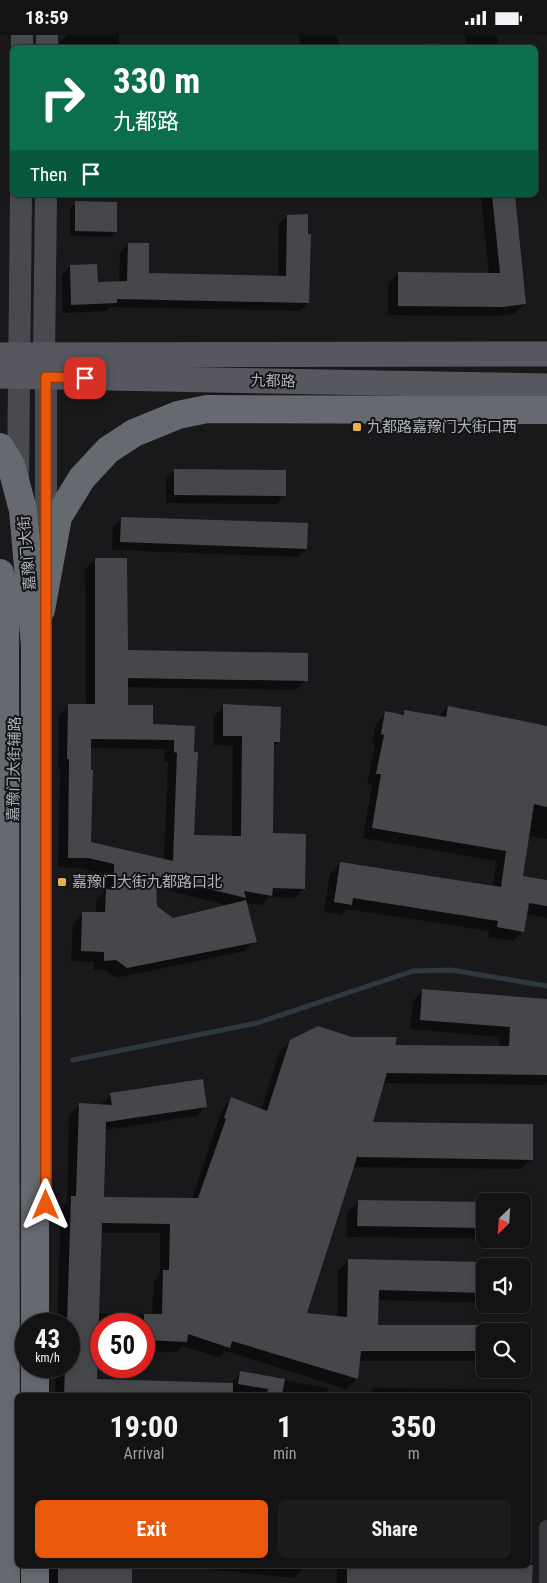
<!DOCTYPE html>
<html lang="en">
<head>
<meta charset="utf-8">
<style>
	:root { --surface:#131314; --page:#1c1c1d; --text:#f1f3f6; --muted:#9d9ea0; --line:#323234; --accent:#ea580c }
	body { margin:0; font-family:"Roboto Condensed","Noto Sans SC",sans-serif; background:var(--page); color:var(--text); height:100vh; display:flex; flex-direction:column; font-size:19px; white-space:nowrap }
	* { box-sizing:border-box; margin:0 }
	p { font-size:16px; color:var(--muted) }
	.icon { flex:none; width:28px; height:28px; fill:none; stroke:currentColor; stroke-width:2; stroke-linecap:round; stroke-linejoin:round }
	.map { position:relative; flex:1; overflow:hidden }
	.drawer { position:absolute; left:15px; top:1358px; width:516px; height:175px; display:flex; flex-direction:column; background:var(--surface); border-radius:8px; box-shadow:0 2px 8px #0003,0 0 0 1px var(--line) }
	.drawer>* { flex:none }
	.banner { position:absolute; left:10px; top:10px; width:528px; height:152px; border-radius:8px; box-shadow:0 2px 8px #0003,0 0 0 1px var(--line); background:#0b6e4f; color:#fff; overflow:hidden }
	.needle { width:32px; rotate:205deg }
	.tools { position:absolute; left:476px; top:1158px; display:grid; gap:10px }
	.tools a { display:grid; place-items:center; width:55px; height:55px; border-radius:8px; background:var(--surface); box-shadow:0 2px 8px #0003,0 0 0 1px var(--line); font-size:25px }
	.speed { position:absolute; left:15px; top:1278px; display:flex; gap:10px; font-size:25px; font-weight:700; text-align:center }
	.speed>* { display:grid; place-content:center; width:65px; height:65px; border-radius:50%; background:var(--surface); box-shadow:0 2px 8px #0003,0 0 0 1px var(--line); line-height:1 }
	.speed small { font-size:12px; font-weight:400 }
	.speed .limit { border:8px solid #d22; background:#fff; color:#111 }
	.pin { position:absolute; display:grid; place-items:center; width:42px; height:42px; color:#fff; margin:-21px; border-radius:10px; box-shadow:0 2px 8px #0006 }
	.me { position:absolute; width:55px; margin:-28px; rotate:0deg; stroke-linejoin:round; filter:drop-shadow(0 0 4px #0008) }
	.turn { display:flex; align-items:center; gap:18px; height:105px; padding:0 20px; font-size:22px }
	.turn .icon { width:65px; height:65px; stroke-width:2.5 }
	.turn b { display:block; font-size:35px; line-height:42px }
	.then { display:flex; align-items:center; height:48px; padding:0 20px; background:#0003; gap:10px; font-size:19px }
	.eta { display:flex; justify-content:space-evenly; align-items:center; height:85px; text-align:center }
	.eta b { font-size:30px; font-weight:700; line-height:35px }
	.primary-button { display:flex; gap:10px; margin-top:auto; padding:10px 20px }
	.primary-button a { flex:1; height:58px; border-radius:8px; background:var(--accent); color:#fff; font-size:20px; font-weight:700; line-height:58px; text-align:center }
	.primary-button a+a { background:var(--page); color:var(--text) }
	.status { display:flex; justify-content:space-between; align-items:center; height:35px; padding:0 25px; background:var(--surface); direction:ltr }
	.status svg { height:14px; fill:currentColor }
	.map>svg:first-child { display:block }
	.green { fill:#232b24 }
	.shadow { fill:#0007; fill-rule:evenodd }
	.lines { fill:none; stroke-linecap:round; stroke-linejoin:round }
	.stream { stroke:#30383f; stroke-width:5 }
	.building { fill:#46474b; fill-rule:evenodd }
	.street { stroke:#3a3b40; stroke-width:16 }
	.secondary { stroke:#494a50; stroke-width:22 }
	.primary { stroke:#57585f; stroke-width:25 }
	.highway { stroke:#676971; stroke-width:28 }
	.route-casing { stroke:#983908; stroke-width:12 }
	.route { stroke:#ea580c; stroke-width:9 }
	.poi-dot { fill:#e7b146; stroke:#141416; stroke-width:2 }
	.labels { text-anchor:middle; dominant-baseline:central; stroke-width:4; stroke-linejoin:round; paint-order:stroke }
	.street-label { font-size:15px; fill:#adb1ba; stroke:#141416 }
	.poi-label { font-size:15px; fill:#adb1ba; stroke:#141416; text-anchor:start }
</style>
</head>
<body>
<div class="status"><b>18:59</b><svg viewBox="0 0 49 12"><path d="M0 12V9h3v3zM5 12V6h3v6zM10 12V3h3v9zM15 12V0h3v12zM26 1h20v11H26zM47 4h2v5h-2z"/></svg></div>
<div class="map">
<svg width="547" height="1548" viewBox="0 0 547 1548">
	<rect width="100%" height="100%" fill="#19191b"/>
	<path class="green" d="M440,8V12H382V11Z"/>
	<g class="shadow">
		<path d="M67,0H119V12H60V7Z"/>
		<path d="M299,0H337L340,12H301Z"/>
		<path d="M465,0H497L499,12H467Z"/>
		<path d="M481,160H514L525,269L514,279L493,281L388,280V249L398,239H489Z"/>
		<path d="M76,168L116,196L110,202L70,201V173Z"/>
		<path d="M287,181L308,268L300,276L111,272L107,276L63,278L62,240L70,231L97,248L119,247L120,217L128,209L148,239L278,242L279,189Z"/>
		<path d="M175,435L285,461L276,469L166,468V444Z"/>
		<path d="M122,483L306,514L298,522L112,515L113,492Z"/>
		<path d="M95,524L127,616L306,645L296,655L127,652V671L152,690L194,692L193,801L232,802L233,711L213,710L214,681L224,671L279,706L273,712L271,799L304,853L294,863L269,862L261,870L246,868L255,906L245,916L116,943L105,935H94V927L71,926L73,889L83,878L96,879V866L104,857V839L77,833L58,832L60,734H58L59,680L69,670L86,671L85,534ZM90,713L165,714L164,727H168L164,825L90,808ZM155,852L230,871L173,885L156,871Z"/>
		<path d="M448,672L547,693V804L528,801L522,842L547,846V883L526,879L523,896L513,906L488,902L489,896L347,874L341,880L324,877L330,839L340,828L493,852L496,826L363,803L372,749L367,748L375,710L372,709L376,688L386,678L400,681L405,676L439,682Z"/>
		<path d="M423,955L547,966V1047L544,1050L383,1048L371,1089L532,1124L521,1134L353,1132L306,1279L337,1282L338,1236L349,1225L528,1229L527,1258L522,1263V1231H485V1268L377,1265V1291H528V1316L522,1321V1296H485V1326H359L357,1344L346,1354L225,1316L219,1322L182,1311L176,1317L144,1316V1289H101V1314L97,1313L96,1345L212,1360H55L56,1331H69V1289H57L61,1173L67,1167L69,1080L79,1070H100L111,1060L206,1071L196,1081L105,1095L103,1163L192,1164L222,1074L232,1064L261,1075L280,1016L291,1006L352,1003L393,1011L499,1012L500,1002L410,994L413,966ZM101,1198H160V1240L154,1246L152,1280L98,1278Z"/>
		<path d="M358,1167L485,1168V1204L347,1202V1178Z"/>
		<path d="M522,1168H532V1193L522,1202Z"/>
		<path d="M241,1338L328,1353L327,1360L229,1359L231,1348Z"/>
		<path d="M374,1353L530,1355V1382L529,1383V1360H367Z"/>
		<path d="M529,1527H532L531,1548H337V1532L339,1530H529Z"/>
		<path d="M49,1530H131V1548H48Z"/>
		<path d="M167,1530H304V1533L294,1543Z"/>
	</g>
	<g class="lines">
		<path class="stream" d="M73,1025L257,988L413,936L451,935L547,951"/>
	</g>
	<g class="building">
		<path d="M492,160H515L526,269L503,272L398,271V237L500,238Z"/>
		<path d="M75,166L117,167V197L75,196Z"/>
		<path d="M308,179V199H311L309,268L117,264V268L71,270L70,230L97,229L98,247L127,246L128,208H149V238L286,241L287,180Z"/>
		<path d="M174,434L286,435V461L174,460Z"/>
		<path d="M121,482L308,488L307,514L120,507Z"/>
		<path d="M95,523H127L128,615L308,618V646L128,643V670H153V689L195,691L194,717H198L194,800L241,801L242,701H223V669L281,672L280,707H274L273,798L306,799L305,854L273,853L272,861L244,856L246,863L156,841L157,871L173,883L246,865L257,907L127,933L116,925L104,926V917L81,916L82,877H105L106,854L114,855V829L88,823H68L69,724H67L68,669H95ZM91,704L174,705V717L177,718L173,826L91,807L93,735H91Z"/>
		<path d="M448,671L547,691V772L534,769L523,841L547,845V871L529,868L524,897L497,892L498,886L353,863L352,870L334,867L340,827L501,852L506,816L372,793L381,739H376L384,700L381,699L385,676L404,680V675L446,682Z"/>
		<path d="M422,954L547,964V1040L387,1038L373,1087L533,1089V1125L358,1122V1119L307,1278L347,1282L348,1224L485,1227V1258L379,1255L378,1290H485V1316H361L358,1344L232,1306L230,1313L188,1299L187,1307L144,1305V1279H162L163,1235H169L170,1189L102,1188L97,1344L233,1348V1360H64L65,1331H69V1289H67L71,1161H76L79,1068L112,1070L110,1058L203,1044L207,1072L106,1087L104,1162L198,1163L226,1084L224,1083L231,1062L267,1076L290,1005L318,991L352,1002H397L395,1010L509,1011L510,992L420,985Z"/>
		<path d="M358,1165L485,1167V1193L357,1191Z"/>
		<path d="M240,1336L285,1344L282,1360H267L268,1354L238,1349Z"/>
		<rect x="58" y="1530" width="74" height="18"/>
		<path d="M347,1530H533L532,1548H347Z"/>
	</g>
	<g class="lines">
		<path class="street" d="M547,1548V1493"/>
		<g class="secondary">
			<path d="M22,12V0"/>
			<path d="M47,12V0"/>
			<path d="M46,160L44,319L46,343V505"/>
			<path d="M18,445L21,160"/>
		</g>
		<g class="primary">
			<path d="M0,320L547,319"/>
			<path d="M0,341L547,351"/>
		</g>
		<g class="highway">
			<path d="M0,412L11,430L23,475L35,611V1289"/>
			<path d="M0,538L5,559L6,1548"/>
			<path d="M41,575L58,482L82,443L108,415L134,398L178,380L207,374L547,375"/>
			<path d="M35,1360V1331"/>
			<path d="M35,1548V1530"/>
		</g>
	</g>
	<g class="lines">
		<defs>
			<path id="route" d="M46,1170V342L85,343"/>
		</defs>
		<use href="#route" class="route-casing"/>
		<use href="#route" class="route"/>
	</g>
	<g class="poi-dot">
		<rect x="352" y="387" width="10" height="10" rx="2.5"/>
		<rect x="57" y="842" width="10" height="10" rx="2.5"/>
	</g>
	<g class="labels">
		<g class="street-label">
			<text transform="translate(273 346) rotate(1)">九都路</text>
			<text transform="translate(27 518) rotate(-95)">嘉豫门大街</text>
			<text transform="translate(14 734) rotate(-89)">嘉豫门大街辅路</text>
		</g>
		<g class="poi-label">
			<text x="367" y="392">九都路嘉豫门大街口西</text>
			<text x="72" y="847">嘉豫门大街九都路口北</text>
		</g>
	</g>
</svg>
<div class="tools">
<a><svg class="needle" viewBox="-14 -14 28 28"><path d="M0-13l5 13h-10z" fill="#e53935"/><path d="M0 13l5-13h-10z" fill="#9d9ea0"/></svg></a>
<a><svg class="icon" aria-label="sound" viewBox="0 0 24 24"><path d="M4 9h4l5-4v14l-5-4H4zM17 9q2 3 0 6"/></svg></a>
<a><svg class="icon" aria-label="search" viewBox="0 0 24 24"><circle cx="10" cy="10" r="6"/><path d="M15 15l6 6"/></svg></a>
</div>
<div class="speed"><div>43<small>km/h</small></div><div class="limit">50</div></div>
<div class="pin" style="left:85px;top:343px;background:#d93025"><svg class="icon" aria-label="arrive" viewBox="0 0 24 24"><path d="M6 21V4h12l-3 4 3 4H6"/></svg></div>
<svg class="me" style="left:46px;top:1170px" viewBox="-20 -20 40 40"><path d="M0-17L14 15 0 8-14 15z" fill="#ea580c" stroke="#fff" stroke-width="4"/></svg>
<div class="banner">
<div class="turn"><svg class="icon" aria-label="right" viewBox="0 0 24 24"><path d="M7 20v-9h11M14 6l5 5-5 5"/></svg><div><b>330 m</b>九都路</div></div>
<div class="then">Then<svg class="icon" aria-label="arrive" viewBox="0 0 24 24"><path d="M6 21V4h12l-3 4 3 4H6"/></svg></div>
</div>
<section class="drawer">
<div class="eta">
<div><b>19:00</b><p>Arrival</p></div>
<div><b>1</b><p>min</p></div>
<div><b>350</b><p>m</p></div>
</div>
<div class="primary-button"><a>Exit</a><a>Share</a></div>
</section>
</div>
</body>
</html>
